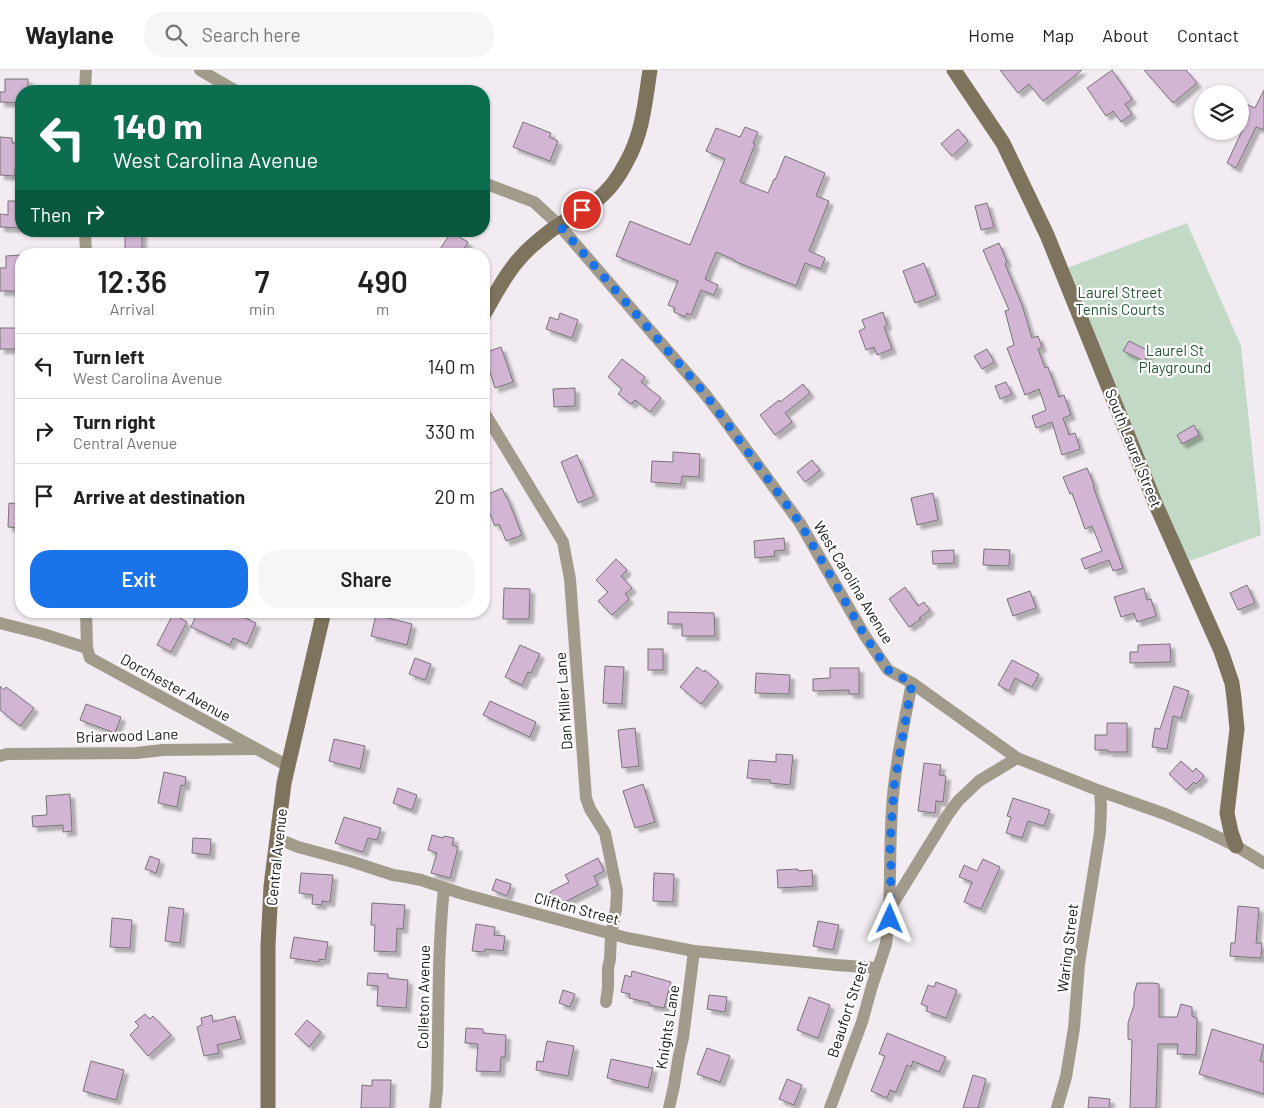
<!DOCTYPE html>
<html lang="en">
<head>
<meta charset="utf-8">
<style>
	:root { --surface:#fff; --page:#f6f6f6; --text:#222; --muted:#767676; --line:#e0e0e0; --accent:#1a73e8 }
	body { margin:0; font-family:Barlow,sans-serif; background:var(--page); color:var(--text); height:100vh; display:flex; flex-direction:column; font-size:19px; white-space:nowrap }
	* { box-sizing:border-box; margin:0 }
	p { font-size:16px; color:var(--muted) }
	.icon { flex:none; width:28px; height:28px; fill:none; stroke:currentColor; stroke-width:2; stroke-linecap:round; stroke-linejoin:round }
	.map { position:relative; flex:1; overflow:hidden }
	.sheet { position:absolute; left:15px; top:178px; width:475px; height:370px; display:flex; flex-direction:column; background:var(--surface); border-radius:20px; box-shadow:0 1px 4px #0004 }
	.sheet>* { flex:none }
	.banner { position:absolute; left:15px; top:15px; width:475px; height:152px; border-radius:20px; box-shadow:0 1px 4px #0004; background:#0b6e4f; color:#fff; overflow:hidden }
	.buttons { position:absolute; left:1194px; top:15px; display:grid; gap:10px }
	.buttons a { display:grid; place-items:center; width:55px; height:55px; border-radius:50%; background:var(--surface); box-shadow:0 1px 4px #0004; font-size:25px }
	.pin { position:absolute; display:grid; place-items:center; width:42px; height:42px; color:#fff; margin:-21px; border:2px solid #fff; border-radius:50%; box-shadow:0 1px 5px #0007 }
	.me { position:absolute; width:55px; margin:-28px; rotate:1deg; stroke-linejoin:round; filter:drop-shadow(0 0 4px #0008) }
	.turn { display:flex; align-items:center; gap:18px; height:105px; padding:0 15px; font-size:22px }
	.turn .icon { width:65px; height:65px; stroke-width:2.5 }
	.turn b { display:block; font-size:35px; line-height:42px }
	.then { display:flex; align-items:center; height:48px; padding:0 15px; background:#0003; gap:10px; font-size:19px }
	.eta { display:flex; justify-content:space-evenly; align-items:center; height:85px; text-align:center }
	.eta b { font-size:30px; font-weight:600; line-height:35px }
	.action { display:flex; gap:10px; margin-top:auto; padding:10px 15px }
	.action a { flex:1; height:58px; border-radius:20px; background:var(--accent); color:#fff; font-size:20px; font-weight:600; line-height:58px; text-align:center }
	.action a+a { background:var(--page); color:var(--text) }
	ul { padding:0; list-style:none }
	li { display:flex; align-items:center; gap:15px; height:65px; padding:0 15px; border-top:1px solid var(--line) }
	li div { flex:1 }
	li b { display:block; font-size:19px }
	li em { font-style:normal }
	header { display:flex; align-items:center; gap:30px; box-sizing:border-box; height:70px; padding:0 25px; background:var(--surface); border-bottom:1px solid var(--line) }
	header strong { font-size:24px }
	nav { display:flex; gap:28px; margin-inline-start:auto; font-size:18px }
	.search { width:350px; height:45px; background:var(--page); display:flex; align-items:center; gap:12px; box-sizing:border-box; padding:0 18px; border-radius:20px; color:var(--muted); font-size:19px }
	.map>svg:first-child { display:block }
	.green { fill:#c2d9c5 }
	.building { fill:#d2b4d3; stroke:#787378; filter:url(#shadow) }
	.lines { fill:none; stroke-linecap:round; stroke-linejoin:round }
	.street { stroke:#a29b8c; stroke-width:12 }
	.secondary { stroke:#7e745d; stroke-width:15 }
	.route { stroke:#1a73e8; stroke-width:9; stroke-dasharray:0 16.2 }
	.labels { text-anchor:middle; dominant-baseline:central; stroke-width:4.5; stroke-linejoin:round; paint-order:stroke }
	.park-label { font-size:15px; fill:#245630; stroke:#fff }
	.street-label { font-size:15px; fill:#151315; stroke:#fff }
</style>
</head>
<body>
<header>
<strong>Waylane</strong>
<div class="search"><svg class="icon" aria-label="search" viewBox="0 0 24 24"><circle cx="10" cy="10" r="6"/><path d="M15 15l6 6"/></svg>Search here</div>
<nav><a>Home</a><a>Map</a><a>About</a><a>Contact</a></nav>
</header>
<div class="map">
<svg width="1264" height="1038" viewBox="0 0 1264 1038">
	<defs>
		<filter id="shadow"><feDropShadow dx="4.5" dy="4.5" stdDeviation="1" flood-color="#0004"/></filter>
	</defs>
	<rect width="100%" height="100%" fill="#f2ecf2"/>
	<path class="green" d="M1187,153L1241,276L1261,465L1187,492L1067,198Z"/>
	<g class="building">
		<path d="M1000,0H1082L1043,31L1029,14L1018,23Z"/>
		<path d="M1112,0L1132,29L1125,34L1132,44L1121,52L1113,41L1106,46L1087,18Z"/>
		<path d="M1144,0H1186L1197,13L1173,33Z"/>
		<path d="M5,9H28V21H21V33L0,32V22H5Z"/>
		<path d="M1264,20V60L1256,57L1236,98L1227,93L1249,46L1240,41V37L1242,32L1255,38Z"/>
		<path d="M523,52L551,63L549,67L558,71L550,91L513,77Z"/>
		<path d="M745,57L758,62L753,73L755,74L740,112L768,123L774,109L775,110L785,86L825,103L816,126L829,131L809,181L825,188L821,199L805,193L796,216L734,191L735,190L716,182L705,209L718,215L714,225L701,220L691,245L687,243L685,247L674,242L675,238L668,235L678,211L616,186L630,151L690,175L725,89L706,81L716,58L740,67Z"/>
		<path d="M958,59L968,71L952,86L941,74Z"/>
		<path d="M0,67L12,68V73H21V98H15V106L0,105Z"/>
		<path d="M8,131H21V158L0,157V144L8,145Z"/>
		<path d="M987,133L994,157L981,160L975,136Z"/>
		<rect x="125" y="161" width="17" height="23"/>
		<path d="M451,162L468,172L461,184H437Z"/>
		<path d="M999,173L1007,192L1005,194L1022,235L1032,268L1038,266L1042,277L1038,279L1045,298L1048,297L1059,327L1064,325L1071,345L1063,348L1069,365L1075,363L1080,379L1062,385L1052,352L1036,358L1032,346L1046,340L1039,319L1025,325L1007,278L1014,275L1005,241L1009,240L983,180Z"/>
		<path d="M21,185V221H0V198H6V186Z"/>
		<path d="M924,193L936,225L915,233L903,201Z"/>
		<path d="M883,242L887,255L884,257L892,279L877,285L874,277L866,280L859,261L865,258L862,250Z"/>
		<path d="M560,243L578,250L572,268L546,259L550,247L558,250Z"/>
		<rect x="0" y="258" width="21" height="21"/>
		<path d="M1129,271L1149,281L1144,291L1123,281Z"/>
		<path d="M501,277L513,312L495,318L484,283Z"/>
		<path d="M987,279L994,292L982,299L974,286Z"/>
		<path d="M622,289L645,307L641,312L661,328L650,342L635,330L631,334L618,324L622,319L608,307Z"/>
		<path d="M1006,312L1012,324L1000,329L995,316Z"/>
		<path d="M803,314L810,323L785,343L792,352L775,365L760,345L779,330L780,332Z"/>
		<path d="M575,318V336L554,337L553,319Z"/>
		<path d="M1194,355L1199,365L1182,374L1177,365Z"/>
		<path d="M673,382L700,384L699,407L682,406L681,414L651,412L652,391L673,392Z"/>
		<path d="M577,385L594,426L578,433L561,392Z"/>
		<path d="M812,390L820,400L805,412L797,402Z"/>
		<path d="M1087,398L1094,415L1093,416L1123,498L1113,501L1109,490L1085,499L1081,489L1102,481L1092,456L1085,459L1072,423L1070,424L1063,407Z"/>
		<path d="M502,418L506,427H507L522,465L506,471L499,454L495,456L487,437L484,438V426Z"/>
		<path d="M933,423L938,450L917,455L911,428Z"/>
		<path d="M9,433L21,434V458L8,457Z"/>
		<path d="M784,468L785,480L774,481L775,486L755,488L754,471Z"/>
		<path d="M984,479L1010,480L1009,496L983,495Z"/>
		<path d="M954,480V493L933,494L932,481Z"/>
		<path d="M616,489L627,500L621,506L632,518L625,524L629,529L612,545L598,531L608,522L596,510Z"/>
		<path d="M1247,515L1255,533L1238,540L1230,523Z"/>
		<path d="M905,517L918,536L924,532L930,540L919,548L921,549L909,557L889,529Z"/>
		<path d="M504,518L530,519L529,549H503Z"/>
		<path d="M1144,518L1147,530L1151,529L1156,546L1137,552L1134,543L1121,547L1114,527Z"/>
		<path d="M1030,521L1036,538L1013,546L1007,529Z"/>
		<path d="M198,541H210L217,544L218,541L226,544L227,541H245L243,547L256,553L247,574L233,568L230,575L191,557Z"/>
		<path d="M668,542L714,543L715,566H682V554H668Z"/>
		<path d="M173,544L187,552L171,582L157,575Z"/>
		<path d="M376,545L412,554L407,575L371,566Z"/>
		<path d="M1170,574L1171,592L1130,593V582H1138V575Z"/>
		<path d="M520,575L540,584L531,603L528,602L522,615L505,607Z"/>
		<rect x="648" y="579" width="15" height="21"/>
		<path d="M415,588L431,594L425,610L409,604Z"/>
		<path d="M1012,590L1039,604L1032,617L1015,608L1009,621L998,615Z"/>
		<path d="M605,596L624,597L622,634L603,633Z"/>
		<path d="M697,597L704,602L705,600L719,612L701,634L680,617Z"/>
		<path d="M830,598H859V624H849V620L813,621V609L830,608Z"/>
		<path d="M756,603L790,605L789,624L755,623Z"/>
		<path d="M0,616L4,620L6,617L34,638L20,656L0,640Z"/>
		<path d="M1174,616L1189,621L1181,648L1173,646L1167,679L1152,677L1155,658L1160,659Z"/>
		<path d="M490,631L536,652L530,667L483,645Z"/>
		<path d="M86,634L121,647L115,663L80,650Z"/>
		<path d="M1107,653H1127V682H1108V680H1095V665H1107Z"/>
		<path d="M635,658L639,696L622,698L618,660Z"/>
		<path d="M334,669L365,676L360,699L329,691Z"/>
		<path d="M776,684L793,685L790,715L770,713V710L747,708L749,690L776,692Z"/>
		<path d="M1181,691L1193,702L1196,698L1204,706L1196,714L1194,712L1186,720L1169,704Z"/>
		<path d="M924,693L941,695L939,705L946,706L943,732L936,731L935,743L918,741Z"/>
		<path d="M164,702L186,707L185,716L181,715L177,737L158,733Z"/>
		<path d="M643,714L655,752L635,758L623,721Z"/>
		<path d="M398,718L417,725L412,740L393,733Z"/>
		<path d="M70,724L72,761L63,762V755L33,757L32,746L47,745L46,726Z"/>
		<path d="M1013,728L1050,740L1044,756L1028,751L1022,768L1006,763L1011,747L1007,746Z"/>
		<path d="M344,747L381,758L377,770L368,768L363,782L335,773Z"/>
		<path d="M432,765L443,768L444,766L454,768L452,775L458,777L450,808L431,803L437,783L428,780Z"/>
		<path d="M193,768L211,769L210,785L192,783Z"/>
		<path d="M150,786L160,790L156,803L145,799Z"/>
		<path d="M598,788L604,801L594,806L598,815L557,836L550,822L569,812L565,805Z"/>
		<path d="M983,789L1000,797L981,839L964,832L972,812L959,807L964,795L977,801Z"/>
		<path d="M798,799V801L812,800L813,816L778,818L777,800Z"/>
		<path d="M301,803L333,805L330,832L322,831V835L312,834L313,825L299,823Z"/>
		<path d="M654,803L674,804L673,832L653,831Z"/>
		<path d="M496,809L511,814L507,826L492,820Z"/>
		<path d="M372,833L405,835L403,859L397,858L396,882L374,881L375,855H371Z"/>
		<path d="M1238,836L1259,838L1256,873H1262L1261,888L1230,886L1231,873H1235Z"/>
		<path d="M169,837L184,839L180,873L165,871Z"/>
		<path d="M112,848L132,850L130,878L110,877Z"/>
		<path d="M818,851L839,855L833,880L813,876Z"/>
		<path d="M476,854L495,857L494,865L505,866L503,881L485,879L484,882L472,881Z"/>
		<path d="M294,867L328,872L325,890L319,889V892L290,888Z"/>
		<path d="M632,901L671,912L664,938L649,935L650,933L629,928L630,924L621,922L625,905L631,907Z"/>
		<path d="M368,903L388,904V908L408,910L406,938L377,936L378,916L367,915Z"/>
		<path d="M936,912L957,920L946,948L926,941L928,937L921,934L928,915L934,917Z"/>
		<path d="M1137,913H1154L1159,914V947H1177L1181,934L1192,937V946L1197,948L1196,985L1177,984L1178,974H1158L1156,1038H1130L1132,970L1128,969V953L1134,935V924Z"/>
		<path d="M563,920L575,924L570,937L559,933Z"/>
		<path d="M709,925L727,927L725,942L707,939Z"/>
		<path d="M809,927L830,935L818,968L797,960Z"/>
		<path d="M145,944L150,949L153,946L171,965L148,986L130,965L139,956L135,952Z"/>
		<path d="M212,945L213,952L235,946L241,969L217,975L219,983L204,986L197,957L202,955L201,948Z"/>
		<path d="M307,950L321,962L309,977L295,964Z"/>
		<path d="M466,958L483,959V963L506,965L505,987H501L500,1002L476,1001L478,974L465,973Z"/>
		<path d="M1212,959L1264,975L1260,991L1264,992V1024L1199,1004Z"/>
		<path d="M887,963L946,987L939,1002L913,991L911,997L907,995L896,1022L890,1020L887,1028L871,1021L885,986L879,984Z"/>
		<path d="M547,971L574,976L568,1006L536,1000L537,991L543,992Z"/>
		<path d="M707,978L730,986L720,1012L697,1004Z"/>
		<path d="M611,989L653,998L648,1018L607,1008Z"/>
		<path d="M91,991L124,1000L116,1030L83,1021Z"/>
		<path d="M973,1005L986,1009L978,1038H963Z"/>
		<path d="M787,1009L802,1015L794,1035L779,1029Z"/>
		<path d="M372,1010H391L390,1038H361L362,1015L372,1016Z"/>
		<path d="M1089,1027L1110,1029L1109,1038H1088Z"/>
	</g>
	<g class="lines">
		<g class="street">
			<path d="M200,0L236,21"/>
			<path d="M85,21L86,0"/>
			<path d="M484,113L534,132L559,155L705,324L724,349L800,453L865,566L888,600L912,613L1017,688L1100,721L1165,744L1203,760L1236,776L1264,793"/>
			<path d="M85,161L86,184"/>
			<path d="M484,342L563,472L570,509L586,728L590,739L605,763L617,821L616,839L611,864L610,889L608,898V917L606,932"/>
			<path d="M86,541L87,578L90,588L288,696"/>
			<path d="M0,553L43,564L87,578"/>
			<path d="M0,686L7,684L136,683L163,680L255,679"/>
			<path d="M276,768L298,777L350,791L393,805L406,807L421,810L463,824L627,868L694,881L836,895L878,898"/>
			<path d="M889,839C891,798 889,757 894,716C898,681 905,647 912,613"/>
			<path d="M435,1038L437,1020C439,953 437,885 444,818"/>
			<path d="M669,1038L674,1016L679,985L683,968L694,881"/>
			<path d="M830,1038L862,952L872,916L886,874L889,849V840L947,746L958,731L979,711L1017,688"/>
			<path d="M1057,1038L1066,1007L1074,958L1079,894L1100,762L1101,737L1100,721"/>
		</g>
		<g class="secondary">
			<path d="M954,0L1003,73L1047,165L1156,435L1221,581L1232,613L1234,628L1237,659L1227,743L1231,762L1236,776"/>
			<path d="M484,244C497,221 511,194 532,176C540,169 549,161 559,155C570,147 583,141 594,132C608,122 619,107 627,91C643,62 645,32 650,0"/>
			<path d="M268,1038V876L271,816L284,713L324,541"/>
		</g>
	</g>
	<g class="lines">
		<path class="route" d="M582,140L559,155L706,325L800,453L865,566L888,600L912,613L894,716L890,775L891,797L890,849"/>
	</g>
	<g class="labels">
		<g class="park-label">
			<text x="1120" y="222">Laurel Street<tspan x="1120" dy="17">Tennis Courts</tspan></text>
			<text x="1175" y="280">Laurel St<tspan x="1175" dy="17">Playground</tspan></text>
		</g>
		<g class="street-label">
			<text transform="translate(1134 378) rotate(68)">South Laurel Street</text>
			<text transform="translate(854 512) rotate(59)">West Carolina Avenue</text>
			<text transform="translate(176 617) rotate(29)">Dorchester Avenue</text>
			<text transform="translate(563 631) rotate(-94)">Dan Miller Lane</text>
			<text transform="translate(127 665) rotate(-2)">Briarwood Lane</text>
			<text transform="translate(276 787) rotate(-84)">Central Avenue</text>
			<text transform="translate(577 838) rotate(15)">Clifton Street</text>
			<text transform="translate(1067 878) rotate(-83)">Waring Street</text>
			<text transform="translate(423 927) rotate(-89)">Colleton Avenue</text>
			<text transform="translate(847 939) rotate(-72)">Beaufort Street</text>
			<text transform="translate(667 957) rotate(-81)">Knights Lane</text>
		</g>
	</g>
</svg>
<div class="buttons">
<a><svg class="icon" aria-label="layers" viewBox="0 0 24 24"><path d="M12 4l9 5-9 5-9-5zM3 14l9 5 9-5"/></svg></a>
</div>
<div class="pin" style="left:582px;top:140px;background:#d93025"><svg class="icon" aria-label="arrive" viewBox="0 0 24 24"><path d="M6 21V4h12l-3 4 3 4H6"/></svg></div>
<svg class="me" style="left:890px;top:849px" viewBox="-20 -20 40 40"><path d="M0-17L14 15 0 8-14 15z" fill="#1a73e8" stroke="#fff" stroke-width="4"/></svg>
<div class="banner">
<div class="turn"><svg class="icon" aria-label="left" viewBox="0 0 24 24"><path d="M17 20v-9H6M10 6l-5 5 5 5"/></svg><div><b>140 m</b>West Carolina Avenue</div></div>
<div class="then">Then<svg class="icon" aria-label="right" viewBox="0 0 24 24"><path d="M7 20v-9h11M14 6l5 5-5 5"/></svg></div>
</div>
<section class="sheet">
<div class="eta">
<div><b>12:36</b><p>Arrival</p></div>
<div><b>7</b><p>min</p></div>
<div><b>490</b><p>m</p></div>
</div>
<ul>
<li><svg class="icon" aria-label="left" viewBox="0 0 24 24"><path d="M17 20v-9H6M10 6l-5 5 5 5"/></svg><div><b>Turn left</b><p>West Carolina Avenue</p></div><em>140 m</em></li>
<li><svg class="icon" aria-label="right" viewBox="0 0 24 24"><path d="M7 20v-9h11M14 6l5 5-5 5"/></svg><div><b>Turn right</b><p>Central Avenue</p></div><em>330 m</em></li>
<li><svg class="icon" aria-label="arrive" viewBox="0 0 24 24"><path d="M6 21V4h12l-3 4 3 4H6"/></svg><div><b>Arrive at destination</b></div><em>20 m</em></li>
</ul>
<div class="action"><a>Exit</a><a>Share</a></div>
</section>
</div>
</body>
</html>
